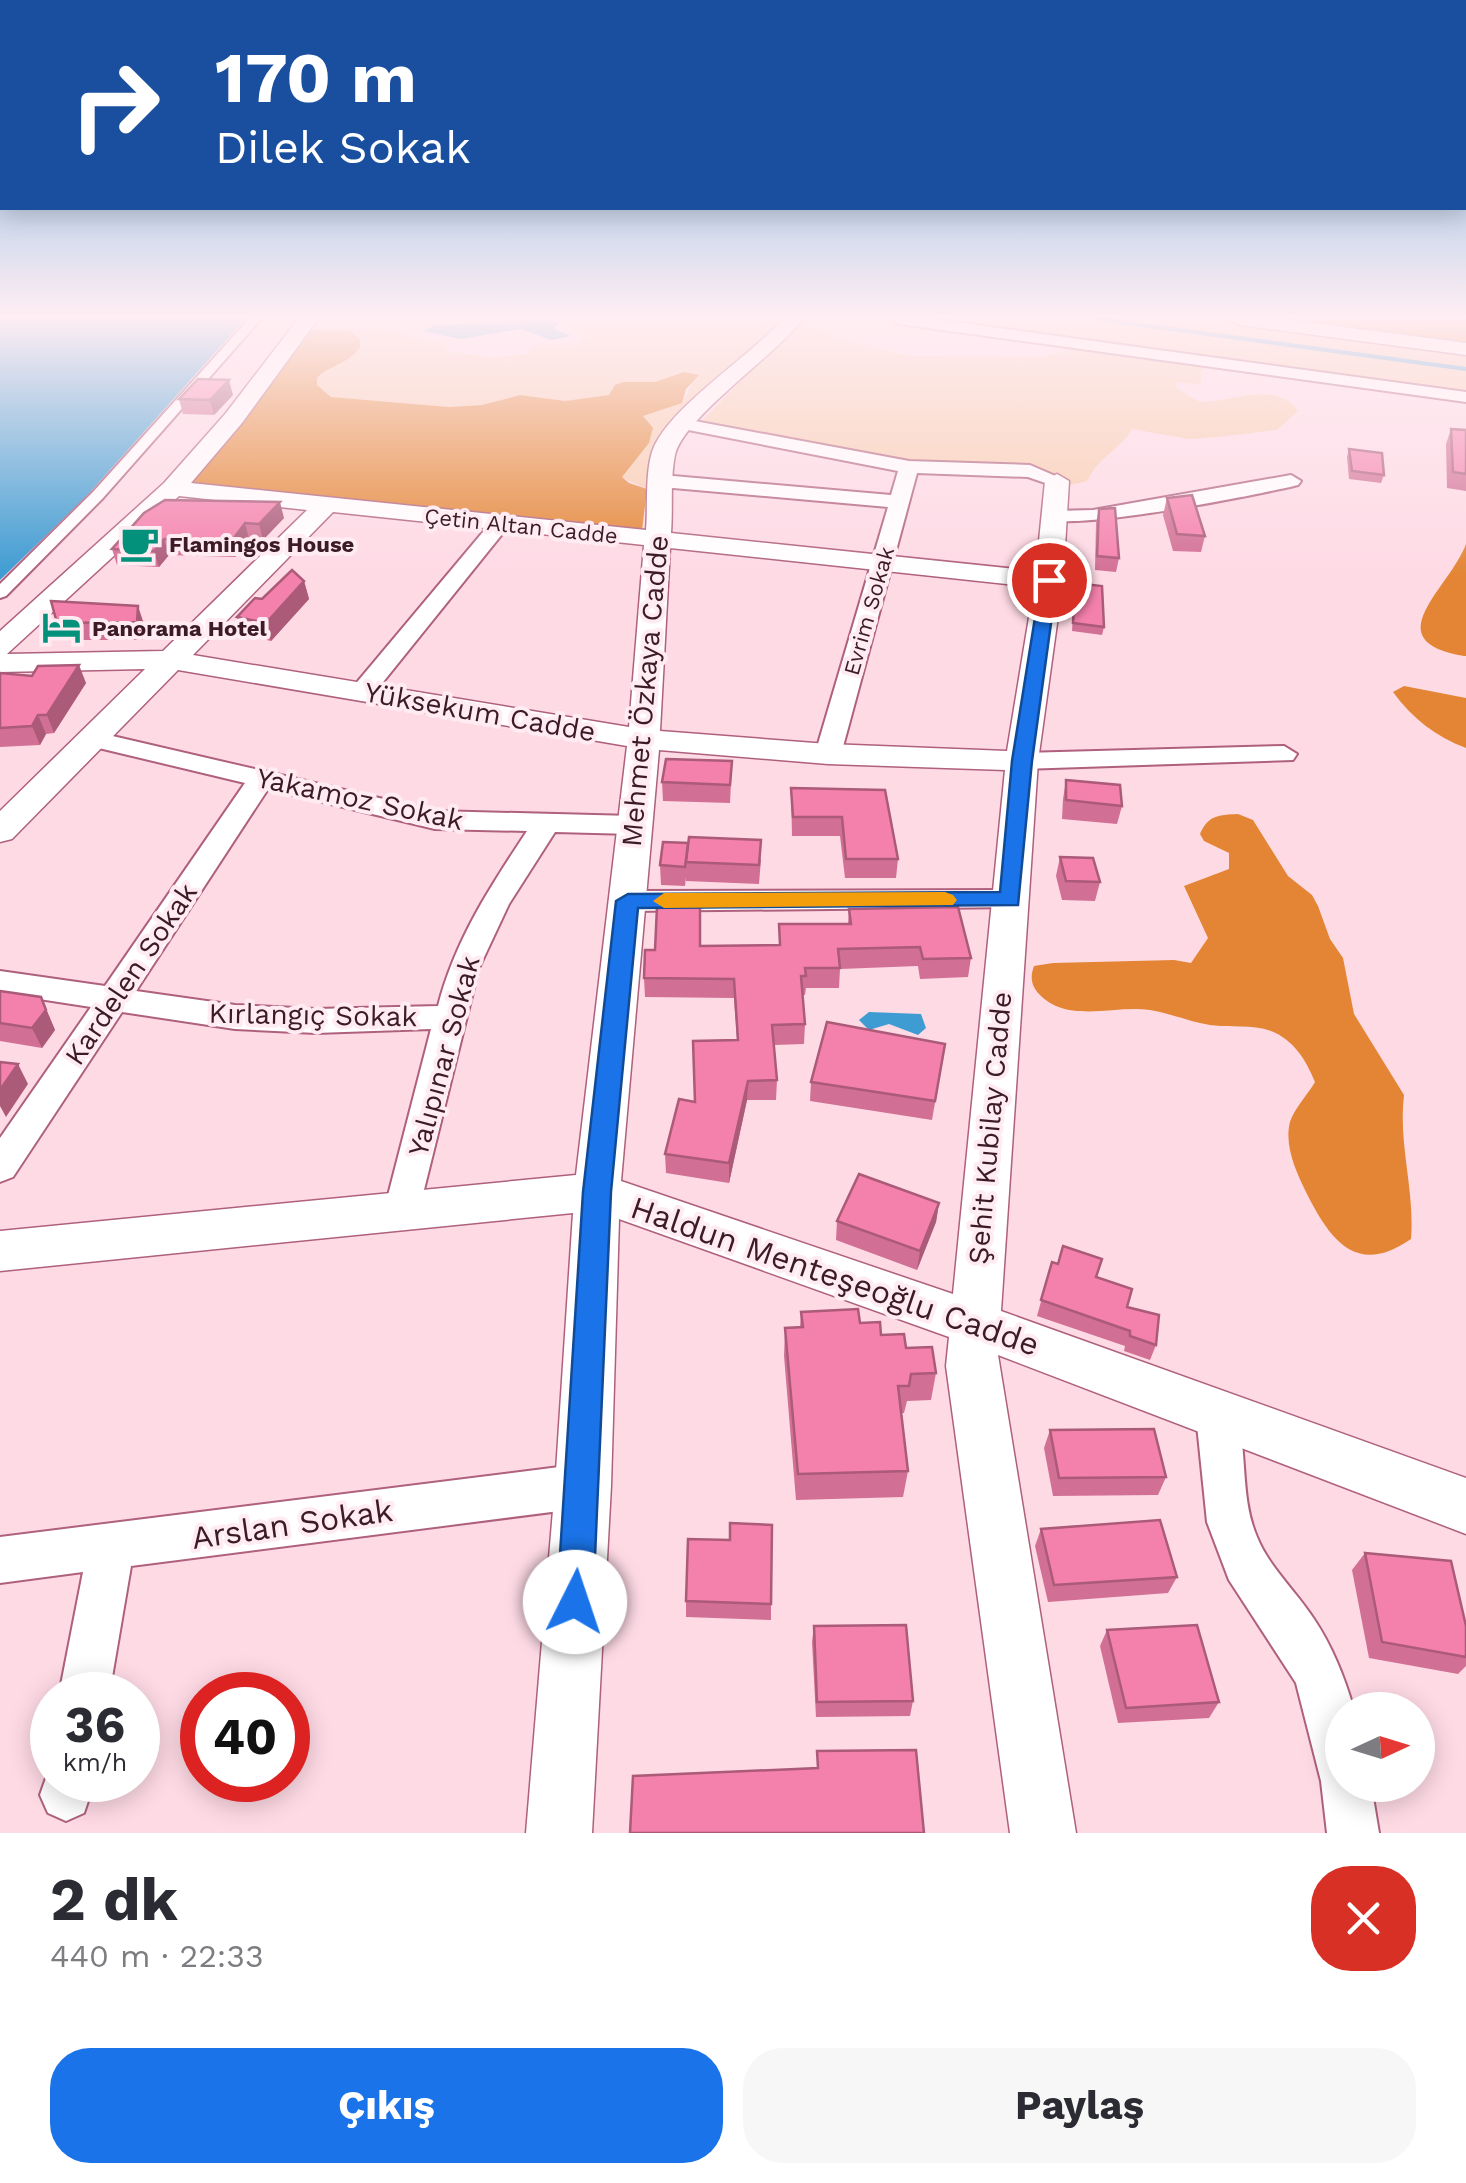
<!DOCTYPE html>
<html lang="tr">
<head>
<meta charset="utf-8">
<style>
	:root { --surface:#fff; --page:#f7f7f7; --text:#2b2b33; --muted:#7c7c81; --accent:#1a73e8 }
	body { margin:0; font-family:"Work Sans",sans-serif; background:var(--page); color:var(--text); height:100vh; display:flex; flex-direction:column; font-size:38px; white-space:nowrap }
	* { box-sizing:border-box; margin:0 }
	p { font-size:32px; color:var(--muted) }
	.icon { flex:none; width:55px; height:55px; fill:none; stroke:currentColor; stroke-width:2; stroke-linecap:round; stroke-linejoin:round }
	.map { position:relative; height:1833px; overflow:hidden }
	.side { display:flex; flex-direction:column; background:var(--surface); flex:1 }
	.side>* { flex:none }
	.banner { position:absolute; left:0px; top:0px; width:1468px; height:210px; box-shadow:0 5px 25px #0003; background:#1a4fa0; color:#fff; overflow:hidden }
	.needle { width:65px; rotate:86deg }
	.buttons { position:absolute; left:1325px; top:1692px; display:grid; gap:20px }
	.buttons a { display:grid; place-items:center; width:110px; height:110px; border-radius:50%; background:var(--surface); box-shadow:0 5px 25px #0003; font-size:50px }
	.speed { position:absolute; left:30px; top:1672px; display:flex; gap:20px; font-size:50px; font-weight:700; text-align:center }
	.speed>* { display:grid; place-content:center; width:130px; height:130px; border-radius:50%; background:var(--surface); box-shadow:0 5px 25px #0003; line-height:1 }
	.speed small { font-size:25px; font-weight:400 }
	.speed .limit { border:15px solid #d22; background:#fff; color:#111 }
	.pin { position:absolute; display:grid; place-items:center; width:85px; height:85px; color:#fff; margin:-42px; border:5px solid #fff; border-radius:50%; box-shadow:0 2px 10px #0007 }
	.me { position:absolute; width:110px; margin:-55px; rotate:4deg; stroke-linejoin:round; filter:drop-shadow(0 0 8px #0008) }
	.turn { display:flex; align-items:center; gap:35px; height:210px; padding:0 50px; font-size:45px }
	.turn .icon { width:130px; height:130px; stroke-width:2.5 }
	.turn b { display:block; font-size:70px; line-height:85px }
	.round { display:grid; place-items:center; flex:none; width:105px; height:105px; border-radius:40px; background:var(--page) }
	.headline { display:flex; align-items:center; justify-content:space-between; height:170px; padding:0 50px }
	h1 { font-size:60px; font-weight:700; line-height:75px }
	.primary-button { display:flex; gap:20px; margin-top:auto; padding:20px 50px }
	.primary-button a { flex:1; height:115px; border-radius:40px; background:var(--accent); color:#fff; font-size:40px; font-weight:700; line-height:115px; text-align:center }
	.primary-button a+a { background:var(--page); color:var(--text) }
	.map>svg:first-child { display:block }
	.green { fill:#f7ccad }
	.forest { fill:#e38534 }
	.water { fill:#3e9cd2 }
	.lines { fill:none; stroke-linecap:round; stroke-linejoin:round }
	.stream { stroke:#3e9cd2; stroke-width:4 }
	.pedestrian-casing { stroke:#af607d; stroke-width:4 }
	.minor-casing { stroke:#af607d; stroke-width:4 }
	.tertiary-casing { stroke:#af607d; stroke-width:3 }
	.pedestrian { fill:#fff; fill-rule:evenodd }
	.minor { fill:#fff; fill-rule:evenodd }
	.tertiary { fill:#fff; fill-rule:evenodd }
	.wall { fill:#d26f94 }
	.shaded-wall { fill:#ab5a78 }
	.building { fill:#f481ac; stroke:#ab5a78; stroke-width:2.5 }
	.route { fill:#1a73e8; stroke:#114b97; stroke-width:2.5 }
	.slow { fill:#f59e0b }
	.labels { text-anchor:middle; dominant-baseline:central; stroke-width:8; stroke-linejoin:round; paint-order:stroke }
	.far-street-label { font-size:22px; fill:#3c1b27; stroke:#ffecf2 }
	.far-poi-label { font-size:22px; font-weight:bold; fill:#3c1b27; stroke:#ffecf2; text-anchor:start }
	.street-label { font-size:28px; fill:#3c1b27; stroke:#ffecf2 }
	.near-street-label { font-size:32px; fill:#3c1b27; stroke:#ffecf2 }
</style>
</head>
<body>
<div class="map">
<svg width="1466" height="1833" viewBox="0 0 1466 1833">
	<rect width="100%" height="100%" fill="#fedae5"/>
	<g class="green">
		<path d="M604,319H788L675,423L647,489L621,477L649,443L653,429L643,416L685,398L692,384L675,375L655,382L615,385L610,395L565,401L520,395L482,405L449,407L331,397L317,385V378L336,365L310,329L313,326L404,332L413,338L442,343L448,351L493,358L526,354L533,346L580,345L585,336L567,325L608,320Z"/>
		<path d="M936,319H1212L1466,353V392Z"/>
		<path d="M798,322L852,343L911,356L1043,357L1081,347L1214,365L1201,371V385L1177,382L1176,388C1184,391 1194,402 1204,402C1232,401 1279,381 1298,411L1277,430L1218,437L1188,439L1132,429C1120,450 1099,456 1087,481L1066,486L1060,476L1041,469L926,466L700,423Z"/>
	</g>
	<g class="forest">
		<path d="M1271,319H1466V343Z"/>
		<path d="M310,330L351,331L360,339V347C350,363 330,365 317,378V385L331,397L449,407L482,405L520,395L565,401L609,395L615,385L623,382H655L684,372L699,375L686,389L682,403L643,416L653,428L649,443L622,477L629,483L647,489L642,531L180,481L266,389Z"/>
		<path d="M1466,544V656H1464C1374,641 1450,588 1466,544Z"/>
		<path d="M1404,686L1466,698V748C1436,737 1412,718 1393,692Z"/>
		<path d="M1238,814L1253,820L1288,876L1312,895L1318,906L1330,939L1343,958L1354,1014L1404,1095C1398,1144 1415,1190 1411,1239C1355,1278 1329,1238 1305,1190C1296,1171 1284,1145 1290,1122C1294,1109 1308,1094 1315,1082C1306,1060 1294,1040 1271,1031C1252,1024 1230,1028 1210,1025C1190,1022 1170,1013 1150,1010C1114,1005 1067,1024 1039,994C1031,985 1030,977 1034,966L1053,963L1174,960L1191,963L1208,938L1184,886L1229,869V853L1204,841L1200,834C1208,815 1219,815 1238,814Z"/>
	</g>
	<g class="water">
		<path d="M0,319H245L84,499L0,580Z"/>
		<path d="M549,320L558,323L554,329L571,336L551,340L521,329L460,339L423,331L436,325Z"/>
		<path d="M869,1012L921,1014L926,1028L918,1035L889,1024L869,1030L859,1020Z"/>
	</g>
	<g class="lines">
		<path class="stream" d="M1098,319L1466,369"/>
		<defs>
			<path id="pedestrian" d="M249,319H261L103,498L6,596L0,598V584L93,492Z"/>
			<g id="minor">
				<path d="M891,319H932L1466,392V402L899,324Z"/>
				<path d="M684,419L909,461L1030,465L1067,481L1057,487L1028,477L917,473L841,754L828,762L815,754L888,507L662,487L652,481L662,475L891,495L898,471L678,428L675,424Z"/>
				<path d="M1291,475L1301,481L1298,485C1262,494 1063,534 1044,517L1054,511L1093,510Z"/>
				<path d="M500,518L507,520V528L371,697H353L350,692L353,687L493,520Z"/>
				<path d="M91,731L435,811L633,816L643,819L647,825L643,831L633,834L555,832L509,904L479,968L416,1222L403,1227L390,1222L384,1211L431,1029L316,1033L235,1029L122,1012L13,1177L0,1182V1138L91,1007L0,993V971L105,986L245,783L82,744L78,739ZM268,789L435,829L527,831C490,887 455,940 438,1006L316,1009L235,1005L136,991Z"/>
				<path d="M1284,746L1297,754L1293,760L1022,769L1009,761L1022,753Z"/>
				<path d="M1010,890L1020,893L1025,900L1020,907L628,911L618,908L613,901L618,894L628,891Z"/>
				<path d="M1217,1395L1232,1401C1250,1443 1238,1493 1257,1537C1269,1567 1296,1591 1314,1619C1332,1646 1345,1678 1354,1710H1342V1785H1371L1379,1833H1327L1321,1781L1296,1683L1229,1580L1207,1522L1196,1415L1202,1401Z"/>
				<path d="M583,1464L599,1471L605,1486L599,1501L583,1508L131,1566L109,1695H59L83,1572L0,1583V1537Z"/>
				<path d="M52,1761V1780H95L84,1813L66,1821L48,1813L40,1795Z"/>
			</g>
			<g id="tertiary">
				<path d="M298,319H318L242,423L191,483L646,530C648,506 645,475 652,452C666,409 751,356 783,319H803C776,355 683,418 675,455C670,479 673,508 671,533L1036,571L1045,481L1057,474L1069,481L1063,580L1038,761L1001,1311L1466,1478V1534L998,1355L1076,1833H1010L946,1366L949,1337L619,1219L611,1486L592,1833H526L555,1486L573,1213L0,1271V1231L576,1175L627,746L178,670L12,839L0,842V811L145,669L0,672V631L164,483L226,413ZM179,496L307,510L163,651L7,654ZM333,512L644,545L629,727L193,655ZM670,548L1034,587L1007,751L828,744L660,731ZM659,750L828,764L1005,770L953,1294L621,1181Z"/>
				<path d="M1230,319H1283L1466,343V355L1240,325Z"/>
			</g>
		</defs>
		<use href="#pedestrian" class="pedestrian-casing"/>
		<use href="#minor" class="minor-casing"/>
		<use href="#tertiary" class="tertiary-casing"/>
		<use href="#pedestrian" class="pedestrian"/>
		<use href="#minor" class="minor"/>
		<use href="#tertiary" class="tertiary"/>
	</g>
	<g class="wall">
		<path d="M233,395L214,415L183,414L179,399Z"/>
		<path d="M1451,429L1466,430V491L1447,488L1446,444Z"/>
		<path d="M1349,449L1384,475L1381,483L1349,479L1347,457Z"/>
		<path d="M1167,498L1205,536L1201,552L1173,551L1163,515Z"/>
		<path d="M1099,509L1119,558L1116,572L1095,570L1096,523Z"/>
		<path d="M144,513L284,518L263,540L249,539L235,557L169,555L159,567L117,565L112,549Z"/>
		<path d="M304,581L309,599L271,641L241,634L237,617L262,599Z"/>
		<path d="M1075,583L1104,627L1102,635L1072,631Z"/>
		<path d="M51,601L144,624L143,640H64Z"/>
		<path d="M0,673L86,683L54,733L46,734L40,745L0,747Z"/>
		<path d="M732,761L730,803L663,801L662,782Z"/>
		<path d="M1066,780L1122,806L1117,824L1062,819L1063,799Z"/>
		<path d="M791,788L885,790L898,859L896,878H845L840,836H792Z"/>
		<path d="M663,842L761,859L759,884L686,881V877L685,886L661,885L660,865Z"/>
		<path d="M1060,857L1100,882L1095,901L1062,900L1056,876Z"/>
		<path d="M849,909L971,958L968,977L920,979L918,966L840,969L839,988H806L805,995H803L805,1024L804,1044L774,1045L777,1080L776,1100H747L729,1183L666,1173L665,1154L695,1102L737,1040L734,998L645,997L644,978L701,946L779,945V924H848Z"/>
		<path d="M0,991L41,997L55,1030L42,1048L0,1041Z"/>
		<path d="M945,1044L932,1120L810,1101L811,1082Z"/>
		<path d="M939,1203L936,1222L917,1270L836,1240L837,1221Z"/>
		<path d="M1052,1262L1096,1277L1127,1307L1156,1345L1150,1360L1124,1351L1125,1346L1037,1316Z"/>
		<path d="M801,1312L860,1323L906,1348L936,1373L931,1400L907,1401L904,1413H901L908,1471L903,1497L796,1500L784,1356L785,1328L800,1327Z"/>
		<path d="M1050,1430L1166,1477L1158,1495L1053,1496L1044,1448Z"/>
		<path d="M1041,1529L1177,1577L1168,1593L1048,1602L1035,1546Z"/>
		<path d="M1365,1553L1466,1626V1666L1458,1674L1369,1658L1352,1570Z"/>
		<path d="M686,1601L771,1604V1620L686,1617Z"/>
		<path d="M814,1626L913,1701L910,1716L816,1717L812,1642Z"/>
		<path d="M1107,1630L1219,1702L1209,1718L1118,1723L1100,1646Z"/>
	</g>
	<g class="shaded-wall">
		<path d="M229,380L233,395L214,415L210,400Z"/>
		<path d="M280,502L284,518L263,540L259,524Z"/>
		<path d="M245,523L249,539L235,557L231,542Z"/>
		<path d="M164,539L169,555L159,567L154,551Z"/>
		<path d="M304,581L309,599L271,641L266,623Z"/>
		<path d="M138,606L144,624L143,640L137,622Z"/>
		<path d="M79,665L86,683L54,733L47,715Z"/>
		<path d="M38,715L46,734L40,745L32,726Z"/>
		<path d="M41,997L55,1030L42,1048L32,1028Z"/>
		<path d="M18,1064L28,1084L6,1117L0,1106V1090Z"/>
		<path d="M748,1081L747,1100L729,1183V1163Z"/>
		<path d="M939,1203L936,1222L917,1270L920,1251Z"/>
	</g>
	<g class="building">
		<path d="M198,379L229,380L210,400L179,399Z"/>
		<path d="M1451,429L1466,430V474L1453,472Z"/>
		<path d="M1349,449L1382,453L1384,475L1352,471Z"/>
		<path d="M1192,495L1205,536L1177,534L1167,498Z"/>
		<path d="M165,500L280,502L259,524L245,523L231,542L164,539L154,551L112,549L144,513Z"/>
		<path d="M1115,508L1119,558L1097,556L1099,509Z"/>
		<path d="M292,570L304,581L266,623L237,617L255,598L262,599Z"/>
		<path d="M1075,583L1102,586L1104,627L1073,623Z"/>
		<path d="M51,601L138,606L137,622L57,623Z"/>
		<path d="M79,665L47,715H38L32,726L0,728V673L32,676L38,666Z"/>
		<path d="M666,759L732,761L730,785L662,782Z"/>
		<path d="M1066,780L1120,785L1122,806L1066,800Z"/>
		<path d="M791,788L885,790L898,859H846L842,817H793Z"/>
		<path d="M689,837L761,840L759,865L686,862Z"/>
		<path d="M663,842L688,843L685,867L660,865Z"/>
		<path d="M1060,857L1093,858L1100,882L1066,881Z"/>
		<path d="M657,907H700V946L780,945L779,924H851L849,909L958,907L971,958L923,959L920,947L838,949L840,968H805L806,976H801L805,1024L772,1025L777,1080L748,1081L729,1163L665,1154L679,1099L695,1102L693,1041L738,1040L734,979L644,978L645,950H655Z"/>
		<path d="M0,991L41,997L46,1010L32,1028L0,1023Z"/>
		<path d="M827,1022L945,1044L935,1101L811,1082Z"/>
		<path d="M0,1062L18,1064L0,1090Z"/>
		<path d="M859,1174L939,1203L920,1251L837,1221Z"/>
		<path d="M1063,1246L1102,1259L1096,1277L1132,1289L1127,1307L1159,1315L1156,1345L1130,1336V1331L1041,1300L1052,1262L1058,1264Z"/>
		<path d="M858,1309L860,1323L880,1322L881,1335L904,1334L906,1348L932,1347L936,1373L911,1374L909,1386H898L908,1471L798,1474L785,1328L803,1327L801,1312Z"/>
		<path d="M1154,1429L1166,1477L1059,1478L1050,1430Z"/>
		<path d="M1160,1520L1177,1577L1054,1585L1041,1529Z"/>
		<path d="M730,1523L772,1525L771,1604L686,1601L688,1539L730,1540Z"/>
		<path d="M1365,1553L1451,1561L1466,1626V1657L1382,1642Z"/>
		<path d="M906,1625L913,1701L817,1702L814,1626Z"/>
		<path d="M1197,1625L1219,1702L1126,1708L1107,1630Z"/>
		<path d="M916,1750L924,1833H630L633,1776L818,1768L817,1751Z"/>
	</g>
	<linearGradient id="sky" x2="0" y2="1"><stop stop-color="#64aadf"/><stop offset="0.55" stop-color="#ffeef3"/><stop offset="1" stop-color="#ffeef3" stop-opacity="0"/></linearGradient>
	<rect width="1466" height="576" fill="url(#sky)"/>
	<path class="route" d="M1049,575L1057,580L1032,761L1018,905L638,908L611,1192L593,1602L588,1614L575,1619L563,1614L557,1602L583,1192L616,901L628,894L1000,892L1012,761L1041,580Z"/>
	<path class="slow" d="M945,892L953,895L957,900L953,905L664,908L653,901L664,893Z"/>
	<defs>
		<symbol id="cafe-bare" viewBox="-9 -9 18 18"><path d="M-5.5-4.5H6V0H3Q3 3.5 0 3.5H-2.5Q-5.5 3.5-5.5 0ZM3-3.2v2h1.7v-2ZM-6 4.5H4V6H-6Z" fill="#03917b" stroke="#ffecf2" stroke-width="2.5" paint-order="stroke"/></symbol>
		<symbol id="hotel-bare" viewBox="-9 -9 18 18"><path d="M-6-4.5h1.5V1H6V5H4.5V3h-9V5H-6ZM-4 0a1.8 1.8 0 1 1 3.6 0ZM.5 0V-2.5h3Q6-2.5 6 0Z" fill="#03917b" stroke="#ffecf2" stroke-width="2.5" paint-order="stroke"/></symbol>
	</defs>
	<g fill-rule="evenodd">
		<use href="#cafe-bare" x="112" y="516" width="55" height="55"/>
		<use href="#hotel-bare" x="34" y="600" width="55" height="55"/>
	</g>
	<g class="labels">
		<g class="far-street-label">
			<text transform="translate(521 526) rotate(6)">Çetin Altan Cadde</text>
			<text transform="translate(869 611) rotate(-74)">Evrim Sokak</text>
		</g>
		<g class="far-poi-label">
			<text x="169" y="544">Flamingos House</text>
			<text x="92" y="628">Panorama Hotel</text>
		</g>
		<g class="street-label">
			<text transform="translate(645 691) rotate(-85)">Mehmet Özkaya Cadde</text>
			<text transform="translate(480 712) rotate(10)">Yüksekum Cadde</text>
			<text transform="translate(360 799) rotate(12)">Yakamoz Sokak</text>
			<text transform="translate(131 974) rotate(-56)">Kardelen Sokak</text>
			<text transform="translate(313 1015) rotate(1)">Kırlangıç Sokak</text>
			<text transform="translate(444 1056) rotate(-75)">Yalıpınar Sokak</text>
			<text transform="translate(990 1128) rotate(-85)">Şehit Kubilay Cadde</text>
		</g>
		<g class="near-street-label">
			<text transform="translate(835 1276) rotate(19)">Haldun Menteşeoğlu Cadde</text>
			<text transform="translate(292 1524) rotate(-8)">Arslan Sokak</text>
		</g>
	</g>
</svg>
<div class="buttons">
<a><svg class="needle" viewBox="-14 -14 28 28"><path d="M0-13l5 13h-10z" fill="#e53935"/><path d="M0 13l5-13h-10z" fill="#7c7c81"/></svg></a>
</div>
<div class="speed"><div>36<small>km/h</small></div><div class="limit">40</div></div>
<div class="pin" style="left:1049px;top:580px;background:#d93025"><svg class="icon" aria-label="arrive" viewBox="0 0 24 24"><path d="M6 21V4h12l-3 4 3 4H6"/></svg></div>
<svg class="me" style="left:575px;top:1602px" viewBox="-20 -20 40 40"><circle r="19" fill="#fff"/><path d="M0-13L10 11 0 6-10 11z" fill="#1a73e8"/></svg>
<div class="banner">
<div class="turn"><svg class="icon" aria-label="right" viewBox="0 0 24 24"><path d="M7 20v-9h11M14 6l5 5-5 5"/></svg><div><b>170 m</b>Dilek Sokak</div></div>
</div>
</div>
<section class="side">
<div class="headline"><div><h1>2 dk</h1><p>440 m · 22:33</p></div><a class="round" style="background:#d93025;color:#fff"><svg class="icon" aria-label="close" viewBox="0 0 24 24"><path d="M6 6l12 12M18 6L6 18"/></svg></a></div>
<div class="primary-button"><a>Çıkış</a><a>Paylaş</a></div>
</section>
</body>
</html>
